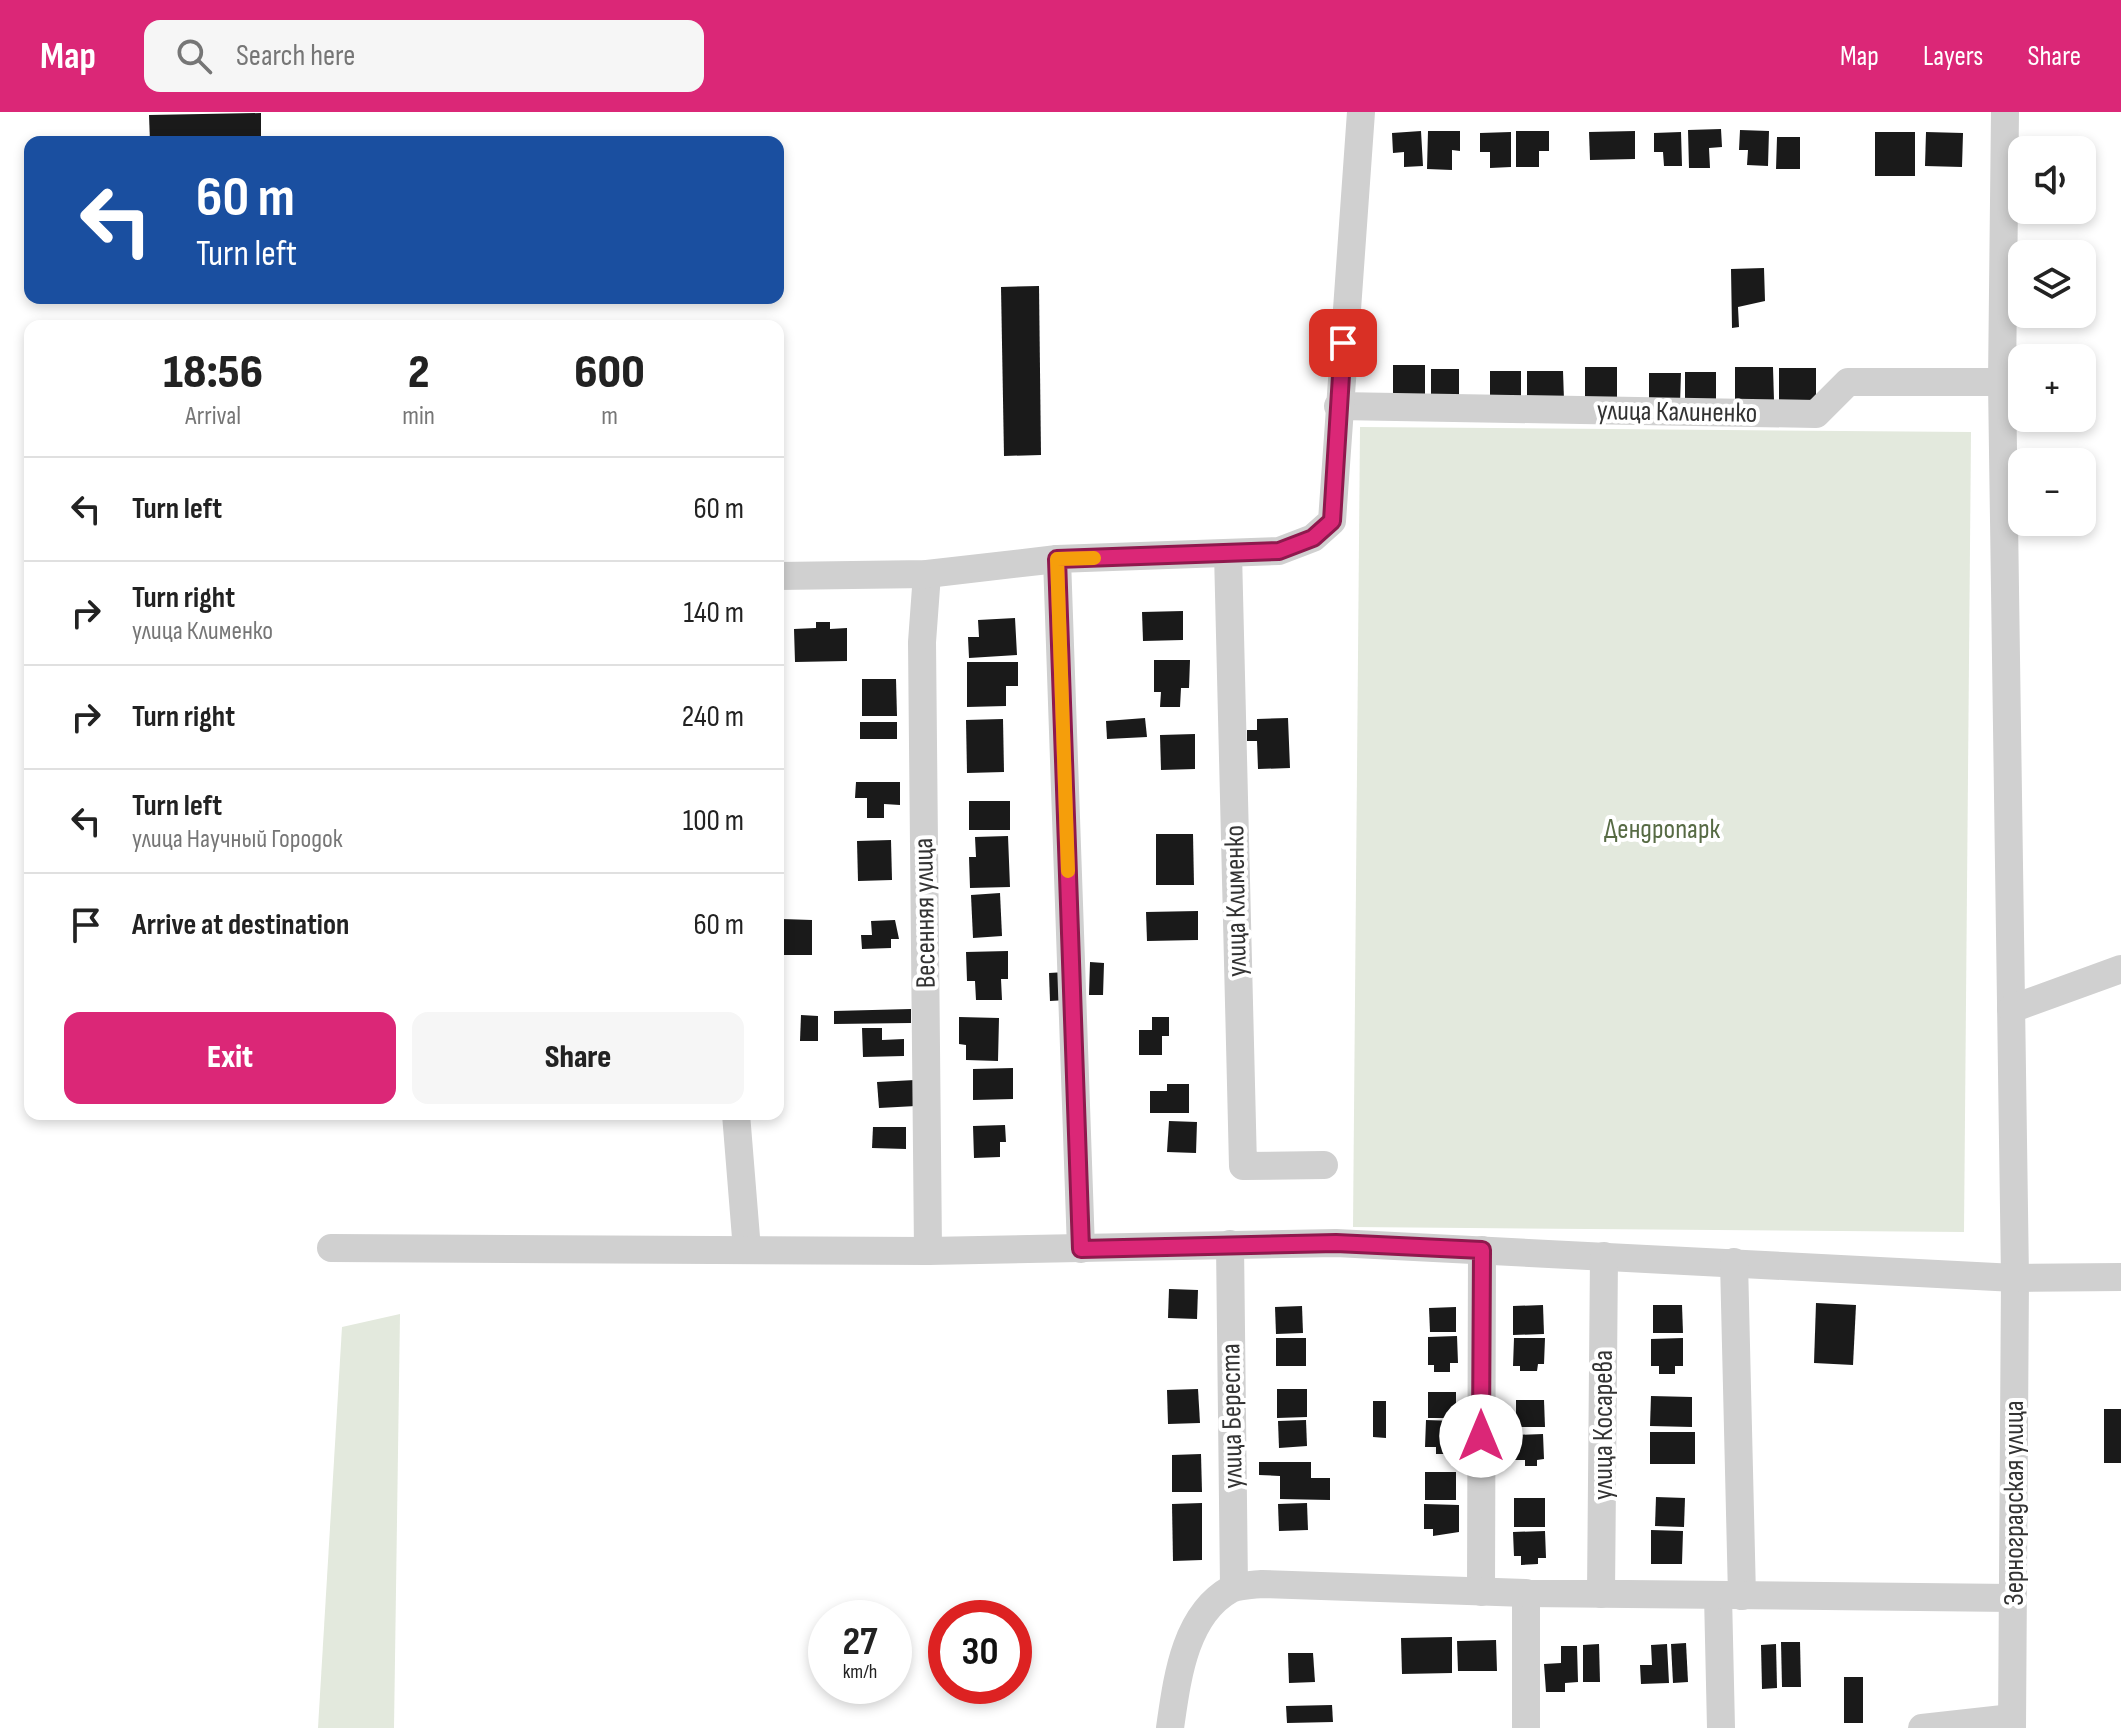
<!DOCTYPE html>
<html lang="en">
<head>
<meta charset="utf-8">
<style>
	:root { --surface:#fff; --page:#f6f6f6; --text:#222; --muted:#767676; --line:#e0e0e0; --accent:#db2777 }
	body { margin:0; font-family:"Sofia Sans Condensed",sans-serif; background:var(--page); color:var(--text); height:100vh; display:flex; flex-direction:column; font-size:30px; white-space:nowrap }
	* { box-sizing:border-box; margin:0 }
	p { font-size:26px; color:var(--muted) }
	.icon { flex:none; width:44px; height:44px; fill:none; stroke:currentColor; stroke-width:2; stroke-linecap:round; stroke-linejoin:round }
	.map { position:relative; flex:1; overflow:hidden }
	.sheet { position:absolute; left:24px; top:208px; width:760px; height:800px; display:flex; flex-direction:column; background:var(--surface); border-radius:16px; box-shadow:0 4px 12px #0003 }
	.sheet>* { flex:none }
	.guide { position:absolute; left:24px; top:24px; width:760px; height:168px; border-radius:16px; box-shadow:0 4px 12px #0003; background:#1a4fa0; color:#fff; overflow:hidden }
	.fabs { position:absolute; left:2008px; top:24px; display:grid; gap:16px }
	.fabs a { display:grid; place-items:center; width:88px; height:88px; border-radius:16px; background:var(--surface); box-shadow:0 4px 12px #0003; font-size:40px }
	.speed { position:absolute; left:808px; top:1488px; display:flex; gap:16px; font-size:40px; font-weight:700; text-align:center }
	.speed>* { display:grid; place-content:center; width:104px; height:104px; border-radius:50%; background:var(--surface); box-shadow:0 4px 12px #0003; line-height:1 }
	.speed small { font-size:20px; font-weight:400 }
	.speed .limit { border:12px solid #d22; background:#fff; color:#111 }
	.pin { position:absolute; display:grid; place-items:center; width:68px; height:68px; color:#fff; margin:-34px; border-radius:16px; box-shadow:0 4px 12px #0006 }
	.me { position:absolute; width:88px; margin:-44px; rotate:0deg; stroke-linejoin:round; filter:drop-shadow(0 0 6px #0008) }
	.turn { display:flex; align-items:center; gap:28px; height:168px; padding:0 40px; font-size:36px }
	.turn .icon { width:104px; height:104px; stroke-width:2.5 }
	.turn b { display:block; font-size:56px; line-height:68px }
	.eta { display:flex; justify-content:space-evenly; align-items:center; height:136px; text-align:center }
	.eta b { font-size:48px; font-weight:800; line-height:56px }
	.action { display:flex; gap:16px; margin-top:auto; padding:16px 40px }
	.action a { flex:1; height:92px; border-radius:16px; background:var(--accent); color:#fff; font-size:32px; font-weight:800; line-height:92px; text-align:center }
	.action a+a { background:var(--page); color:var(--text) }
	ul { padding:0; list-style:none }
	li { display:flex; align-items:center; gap:24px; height:104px; padding:0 40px; border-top:2px solid var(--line) }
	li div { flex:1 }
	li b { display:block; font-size:30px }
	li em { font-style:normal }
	header { display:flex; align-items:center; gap:48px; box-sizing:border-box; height:112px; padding:0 40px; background:var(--accent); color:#fff }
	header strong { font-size:38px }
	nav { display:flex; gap:44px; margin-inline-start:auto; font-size:28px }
	.search { width:560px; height:72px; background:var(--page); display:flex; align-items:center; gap:20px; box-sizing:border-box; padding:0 28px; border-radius:16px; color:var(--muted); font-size:30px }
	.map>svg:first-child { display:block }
	.green { fill:#e3e9dd }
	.building { fill:#1a1a1a }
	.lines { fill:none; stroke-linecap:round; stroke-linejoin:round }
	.minor { stroke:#d0d0d0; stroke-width:28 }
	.route-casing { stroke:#8e194d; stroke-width:20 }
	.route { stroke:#db2777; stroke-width:14 }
	.slow { stroke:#f59e0b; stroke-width:14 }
	.labels { text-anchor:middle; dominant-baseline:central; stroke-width:8; stroke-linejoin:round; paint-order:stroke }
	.street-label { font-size:28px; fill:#333; stroke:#fff }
	.park-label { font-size:28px; fill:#576b44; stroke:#fff }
</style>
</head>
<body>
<header>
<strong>Map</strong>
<div class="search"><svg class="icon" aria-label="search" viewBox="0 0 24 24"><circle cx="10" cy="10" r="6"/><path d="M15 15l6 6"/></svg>Search here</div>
<nav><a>Map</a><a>Layers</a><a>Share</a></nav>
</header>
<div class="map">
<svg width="2121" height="1616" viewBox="0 0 2121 1616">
	<rect width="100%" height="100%" fill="#fff"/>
	<g class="green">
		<path d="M1360,315L1971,320L1964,1120L1353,1115Z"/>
		<path d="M400,1202L394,1616H318L342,1215Z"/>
	</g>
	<g class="building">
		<path d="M261,1V30H150L149,3Z"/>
		<path d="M1721,17L1722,35L1709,36L1710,56H1689L1688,18Z"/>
		<path d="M1740,18L1769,19L1768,54L1747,53L1748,38H1739Z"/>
		<path d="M1421,19L1423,54L1404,55V40L1393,41L1392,21Z"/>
		<path d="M1428,19H1460V39L1452,38V58L1427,57Z"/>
		<path d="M1516,19H1549V39H1539V55H1516Z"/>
		<path d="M1635,19V47L1590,48L1589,20Z"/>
		<path d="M1511,20V55L1490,56V40H1480V21Z"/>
		<path d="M1681,20L1682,54H1664L1663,40H1654V21Z"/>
		<rect x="1875" y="20" width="40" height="44"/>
		<path d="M1926,20L1963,21L1962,55L1925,54Z"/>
		<path d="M1777,25H1800V57H1776Z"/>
		<path d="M1764,156L1765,189L1738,195L1739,215L1732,216L1731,157Z"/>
		<path d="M1039,174L1041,343L1004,344L1001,175Z"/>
		<path d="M1393,253H1425V283L1393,290Z"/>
		<rect x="1585" y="255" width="32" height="38"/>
		<path d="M1735,255H1773L1774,289H1735Z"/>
		<rect x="1779" y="256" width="37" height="33"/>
		<path d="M1431,257H1459V290L1431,286Z"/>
		<rect x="1490" y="259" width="31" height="31"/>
		<path d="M1527,259H1563L1564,288L1527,289Z"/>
		<rect x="1685" y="260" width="31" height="31"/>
		<path d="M1649,261H1681L1680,292H1649Z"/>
		<path d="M1183,499V528L1143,529L1142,500Z"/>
		<path d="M1015,506L1017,543L969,546L968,525H979L978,508Z"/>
		<path d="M816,510H830V517L847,516V549L795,550L794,517L816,516Z"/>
		<path d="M1154,548H1190L1189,576H1181L1180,595H1160L1161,580H1154Z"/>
		<path d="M967,550H1018V574H1006V594L967,595Z"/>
		<path d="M862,567H896L897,604H862Z"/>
		<path d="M1145,606L1147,625L1107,627L1106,609Z"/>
		<path d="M1288,606L1290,656L1258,657L1257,629H1247V618H1257V607Z"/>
		<path d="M1003,607L1004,660L967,661L966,608Z"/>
		<rect x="860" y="610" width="37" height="17"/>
		<path d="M1195,622V657L1161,658L1160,623Z"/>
		<path d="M856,670H900V693L884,692V706H867V686H855Z"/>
		<rect x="969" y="689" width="41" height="29"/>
		<path d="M1156,722H1193L1194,773H1156Z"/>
		<path d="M1008,724L1010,775L970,776L969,745H976L975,725Z"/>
		<path d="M891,728L892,768L858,769L857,729Z"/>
		<path d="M1000,781L1002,824L973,826L971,783Z"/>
		<path d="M1198,799V828L1147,829L1146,800Z"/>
		<path d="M782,807L812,808V843H782Z"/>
		<path d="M895,808L899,827H891V836L862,837L861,823H872L871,809Z"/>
		<path d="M1008,839V867H1001L1002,888H976L975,869H967L966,840Z"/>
		<path d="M1090,850L1104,851L1103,883H1089Z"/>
		<path d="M1066,860L1067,888L1050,889L1049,861Z"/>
		<path d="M911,897V911L834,912V899Z"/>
		<path d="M801,903L818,904V929H800Z"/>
		<path d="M959,905L999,906L998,949L966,948V933L959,932Z"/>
		<path d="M1152,905H1169V924H1162V943H1139V918H1152Z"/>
		<path d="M862,916H882V928L904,927V944L863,945Z"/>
		<path d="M1013,956V987L973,988V957Z"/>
		<path d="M915,968L916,994L879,996L877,970Z"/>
		<path d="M1167,972H1189V1001H1150V979H1167Z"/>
		<path d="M1169,1009L1197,1010L1196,1041L1167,1040Z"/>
		<path d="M1005,1013L1006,1030H1000V1045L974,1046L973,1014Z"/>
		<path d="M873,1015H906V1037L872,1036Z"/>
		<path d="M1169,1177L1198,1178L1197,1207L1168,1206Z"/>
		<path d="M1816,1191L1856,1193L1853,1253L1814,1251Z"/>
		<path d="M1543,1193L1544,1222L1513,1223V1194Z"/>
		<path d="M1653,1193H1682L1683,1221H1653Z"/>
		<path d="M1302,1194L1303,1221L1276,1222L1275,1195Z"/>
		<path d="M1456,1195V1220H1430L1429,1196Z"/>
		<path d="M1457,1224L1458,1251H1450V1260H1434V1253H1428V1225Z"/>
		<rect x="1276" y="1226" width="30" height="28"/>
		<path d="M1514,1226H1545L1544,1252H1538L1537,1259H1520V1254H1513Z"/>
		<path d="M1683,1226V1254H1675V1262H1659V1254H1651V1227Z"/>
		<path d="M1198,1277L1200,1311L1168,1312L1167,1278Z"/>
		<path d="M1277,1277H1307V1305L1277,1306Z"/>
		<rect x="1428" y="1280" width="28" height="26"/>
		<path d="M1651,1284L1692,1285V1315L1650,1314Z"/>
		<path d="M1516,1288H1544L1545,1315H1516Z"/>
		<path d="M1373,1289H1386V1326L1373,1325Z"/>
		<rect x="2104" y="1297" width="17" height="54"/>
		<path d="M1306,1308L1307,1334L1279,1336L1278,1309Z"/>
		<path d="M1426,1308L1456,1309V1336H1448L1447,1342H1436V1335H1425Z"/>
		<rect x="1650" y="1320" width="45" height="32"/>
		<path d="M1543,1322L1544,1347L1537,1348V1354H1525V1348H1513V1323Z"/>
		<path d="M1201,1342L1202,1380H1172V1343Z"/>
		<path d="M1259,1350H1311V1366H1330V1388L1280,1387V1364L1259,1363Z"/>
		<rect x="1425" y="1360" width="31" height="28"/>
		<path d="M1656,1385L1685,1386L1684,1415L1655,1414Z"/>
		<rect x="1514" y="1386" width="31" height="29"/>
		<path d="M1202,1391V1448L1173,1449L1172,1392Z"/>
		<path d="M1307,1391L1308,1418L1279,1419L1278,1392Z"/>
		<path d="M1424,1392L1459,1393V1420L1433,1424V1417H1424Z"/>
		<path d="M1651,1418L1683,1419L1682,1452H1651Z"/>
		<path d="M1545,1419L1546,1446H1538V1452L1521,1453V1444H1514L1513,1420Z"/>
		<path d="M1452,1525V1561L1402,1562L1401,1526Z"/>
		<path d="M1496,1528L1497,1559H1458L1457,1529Z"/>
		<path d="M1781,1530H1800L1801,1575H1782Z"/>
		<path d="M1686,1531L1688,1570L1673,1571L1671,1532Z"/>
		<path d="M1599,1532L1600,1570H1583V1533Z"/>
		<path d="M1667,1532L1669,1571L1641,1572L1640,1553H1652L1651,1533Z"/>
		<path d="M1776,1532L1777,1576L1762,1577L1761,1533Z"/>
		<path d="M1561,1534H1577L1578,1570L1565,1571V1580H1546L1544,1552L1561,1551Z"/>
		<path d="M1288,1541H1313L1315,1570L1289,1571Z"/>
		<rect x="1844" y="1565" width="19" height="46"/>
		<path d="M1332,1593L1333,1610L1287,1611L1286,1594Z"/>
	</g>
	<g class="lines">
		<g class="minor">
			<path d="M2005,0L2002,270L2015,1166L2012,1616"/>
			<path d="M1338,294L1816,302L1848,270H2002"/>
			<path d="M1228,441L1243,1054L1324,1053"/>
			<path d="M1057,447L1081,1137"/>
			<path d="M927,462L922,530L928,1139"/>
			<path d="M778,464L927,462L1057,447L1279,439L1313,426L1332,409L1361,0"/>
			<path d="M2011,897L2121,857"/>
			<path d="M736,1002L747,1138"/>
			<path d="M1230,1132L1234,1475"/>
			<path d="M331,1136L928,1139L1336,1131L2015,1166L2121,1165"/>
			<path d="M1734,1150L1742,1484"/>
			<path d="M1481,1480L1482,1138"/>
			<path d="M1526,1481V1616"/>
			<path d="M1601,1482L1604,1144"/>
			<path d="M1718,1483L1721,1616"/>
			<path d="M1170,1616C1177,1568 1184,1503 1231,1477C1240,1473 1252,1473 1262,1472L1526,1481L2013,1486"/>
			<path d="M1922,1616L2012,1606"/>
		</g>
	</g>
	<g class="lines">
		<defs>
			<path id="route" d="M1343,231L1332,409L1313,426L1279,439L1057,447L1081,1137L1336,1131L1482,1138L1481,1324"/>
		</defs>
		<use href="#route" class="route-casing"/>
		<use href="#route" class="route"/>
		<path class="slow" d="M1068,759L1057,447L1094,446"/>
	</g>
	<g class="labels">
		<g class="street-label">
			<text transform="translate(1677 300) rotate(1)">улица Калиненко</text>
			<text transform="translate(1236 789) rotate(-91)">улица Клименко</text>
			<text transform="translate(925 801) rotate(-91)">Весенняя улица</text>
			<text transform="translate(1232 1304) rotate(-91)">улица Береста</text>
			<text transform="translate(1603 1313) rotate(-90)">улица Косарева</text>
			<text transform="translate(2014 1391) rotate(-90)">Зерноградская улица</text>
		</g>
		<g class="park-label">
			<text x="1662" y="717">Дендропарк</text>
		</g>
	</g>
</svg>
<div class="fabs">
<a><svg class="icon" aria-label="sound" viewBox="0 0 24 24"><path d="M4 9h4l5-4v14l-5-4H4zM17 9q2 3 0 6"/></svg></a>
<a><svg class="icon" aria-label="layers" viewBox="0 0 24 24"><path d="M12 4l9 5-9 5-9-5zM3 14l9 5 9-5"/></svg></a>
<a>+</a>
<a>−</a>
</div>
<div class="speed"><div>27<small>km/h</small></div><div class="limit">30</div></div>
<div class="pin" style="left:1343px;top:231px;background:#d93025"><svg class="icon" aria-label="arrive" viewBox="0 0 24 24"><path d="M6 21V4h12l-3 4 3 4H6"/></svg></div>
<svg class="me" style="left:1481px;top:1324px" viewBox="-20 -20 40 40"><circle r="19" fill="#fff"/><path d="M0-13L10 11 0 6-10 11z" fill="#db2777"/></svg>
<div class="guide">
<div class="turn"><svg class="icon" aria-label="left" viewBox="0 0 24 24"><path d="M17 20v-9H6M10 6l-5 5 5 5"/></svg><div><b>60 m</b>Turn left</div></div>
</div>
<section class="sheet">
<div class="eta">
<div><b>18:56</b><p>Arrival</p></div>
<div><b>2</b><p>min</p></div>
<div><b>600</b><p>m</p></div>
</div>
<ul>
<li><svg class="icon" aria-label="left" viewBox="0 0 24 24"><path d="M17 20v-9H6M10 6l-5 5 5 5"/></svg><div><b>Turn left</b></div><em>60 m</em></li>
<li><svg class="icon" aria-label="right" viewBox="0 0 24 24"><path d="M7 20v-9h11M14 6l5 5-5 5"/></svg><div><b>Turn right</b><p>улица Клименко</p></div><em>140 m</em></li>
<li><svg class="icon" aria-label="right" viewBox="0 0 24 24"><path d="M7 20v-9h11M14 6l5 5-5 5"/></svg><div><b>Turn right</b></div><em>240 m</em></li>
<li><svg class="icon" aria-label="left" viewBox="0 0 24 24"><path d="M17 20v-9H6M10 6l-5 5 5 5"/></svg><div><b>Turn left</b><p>улица Научный Городок</p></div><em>100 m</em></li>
<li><svg class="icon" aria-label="arrive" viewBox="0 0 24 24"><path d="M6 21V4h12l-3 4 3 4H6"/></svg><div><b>Arrive at destination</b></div><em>60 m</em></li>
</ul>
<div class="action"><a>Exit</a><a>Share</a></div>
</section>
</div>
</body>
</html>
